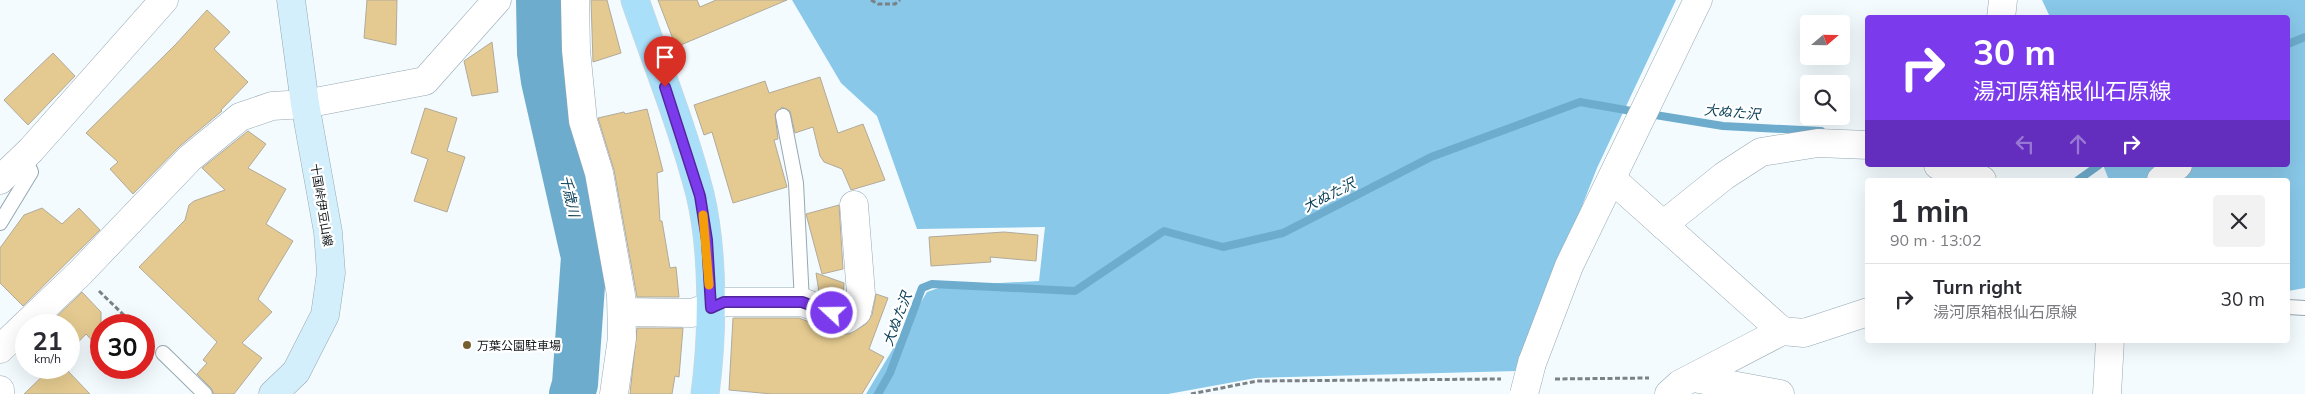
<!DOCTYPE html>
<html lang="en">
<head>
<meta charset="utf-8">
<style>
	:root { --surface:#fff; --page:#f2f2f3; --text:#2b2b33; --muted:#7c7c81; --line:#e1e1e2 }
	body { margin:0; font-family:Mulish,"Noto Sans JP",sans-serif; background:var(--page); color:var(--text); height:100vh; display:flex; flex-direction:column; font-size:19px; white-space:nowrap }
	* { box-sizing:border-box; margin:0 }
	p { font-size:16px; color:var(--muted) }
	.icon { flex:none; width:28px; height:28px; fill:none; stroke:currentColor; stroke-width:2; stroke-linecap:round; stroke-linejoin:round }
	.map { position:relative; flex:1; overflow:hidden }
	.side { position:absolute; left:1865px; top:178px; width:425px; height:165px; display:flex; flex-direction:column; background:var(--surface); border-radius:5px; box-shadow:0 5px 20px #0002 }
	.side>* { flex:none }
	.guide { position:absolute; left:1865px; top:15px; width:425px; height:152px; border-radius:5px; box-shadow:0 5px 20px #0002; background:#7c3aed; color:#fff; overflow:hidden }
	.needle { width:32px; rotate:70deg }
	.buttons { position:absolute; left:1800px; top:15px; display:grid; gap:10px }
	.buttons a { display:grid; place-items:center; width:50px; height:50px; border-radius:5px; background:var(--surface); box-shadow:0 5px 20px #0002; font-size:25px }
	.speed { position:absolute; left:15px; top:314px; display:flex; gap:10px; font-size:25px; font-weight:700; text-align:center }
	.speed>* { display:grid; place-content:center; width:65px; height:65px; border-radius:50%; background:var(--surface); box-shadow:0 5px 20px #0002; line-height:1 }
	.speed small { font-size:12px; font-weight:400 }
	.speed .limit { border:8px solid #d22; background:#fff; color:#111 }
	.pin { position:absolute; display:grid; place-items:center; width:42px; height:42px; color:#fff; margin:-51px -21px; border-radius:50% 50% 50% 0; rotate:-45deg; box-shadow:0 0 5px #0007 }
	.pin .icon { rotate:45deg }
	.me { position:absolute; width:55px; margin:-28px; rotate:291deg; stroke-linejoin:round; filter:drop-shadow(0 0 4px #0008) }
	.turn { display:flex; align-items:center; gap:18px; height:105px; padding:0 25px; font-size:22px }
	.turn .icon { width:65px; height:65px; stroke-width:2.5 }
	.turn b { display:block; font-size:35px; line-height:42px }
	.lanes { display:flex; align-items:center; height:48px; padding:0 25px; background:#0003; justify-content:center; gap:25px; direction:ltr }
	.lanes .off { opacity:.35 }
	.round { display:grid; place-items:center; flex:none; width:52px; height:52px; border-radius:5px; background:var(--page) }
	.headline { display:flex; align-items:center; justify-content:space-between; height:85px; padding:0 25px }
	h1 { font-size:30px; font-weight:700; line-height:38px }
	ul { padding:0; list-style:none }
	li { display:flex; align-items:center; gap:15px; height:70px; padding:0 25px; border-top:1px solid var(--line) }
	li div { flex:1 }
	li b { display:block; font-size:19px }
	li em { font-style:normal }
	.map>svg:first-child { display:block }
	.forest { fill:#89c8e9 }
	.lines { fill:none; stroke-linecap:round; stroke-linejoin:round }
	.stream { stroke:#6eaccd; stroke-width:8 }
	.river { stroke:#6eaccd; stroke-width:46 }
	.building { fill:#e4ca90; stroke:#b1aa9a }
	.service-casing { stroke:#97a8b2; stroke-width:16 }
	.minor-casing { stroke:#97a8b2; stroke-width:29 }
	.tertiary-casing { stroke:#97a8b2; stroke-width:29 }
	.secondary-casing { stroke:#97a8b2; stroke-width:29 }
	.primary-casing { stroke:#d4d5d6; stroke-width:29 }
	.path { stroke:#7b8286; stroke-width:3; stroke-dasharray:5 2.5; stroke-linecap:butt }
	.service { stroke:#fff; stroke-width:14 }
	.minor { stroke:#fff; stroke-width:28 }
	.tertiary { stroke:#fff; stroke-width:28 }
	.secondary { stroke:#d4effc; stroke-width:28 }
	.primary { stroke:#aadffa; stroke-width:28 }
	.tertiary-bridge-casing { stroke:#97a8b2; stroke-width:29; stroke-linecap:butt }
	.tertiary-bridge { stroke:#fff; stroke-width:28 }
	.route-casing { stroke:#51269a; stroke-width:12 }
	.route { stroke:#7c3aed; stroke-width:9 }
	.slow { stroke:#f59e0b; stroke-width:9 }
	.poi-dot { fill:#766030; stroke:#fff; stroke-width:2 }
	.labels { text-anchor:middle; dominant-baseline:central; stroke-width:4.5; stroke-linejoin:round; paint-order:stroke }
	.street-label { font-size:12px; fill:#12181b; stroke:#fff }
	.poi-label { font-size:12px; fill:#12181b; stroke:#fff; text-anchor:start }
	.water-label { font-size:14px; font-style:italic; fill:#0e425a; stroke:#fff }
</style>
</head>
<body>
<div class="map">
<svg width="2305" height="394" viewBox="0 0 2305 394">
	<rect width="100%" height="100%" fill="#f3fbff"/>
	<g class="forest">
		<path d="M792,0H1676L1597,168L1517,371L1256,378L1168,394H866L927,292L944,286L1039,281L1045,227L917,229L877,116L841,83Z"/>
		<path d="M2042,0H2305V288L2288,291V180H2109L2103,165H2288V18L2050,17Z"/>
	</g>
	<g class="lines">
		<g class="stream">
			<path d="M2288,44L2305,37"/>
			<path d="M1649,114L1723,126L1821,131"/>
			<path d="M2078,180L2099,165"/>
			<path d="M878,394L890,373L922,288L932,284L1075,291L1164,231L1223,247L1283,233L1431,157L1580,102L1637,112"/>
		</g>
		<path class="river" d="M539,0L540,53L544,81L584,257L575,384L572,394"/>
	</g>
	<g class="building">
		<path d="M367,0H397L396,45L364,38Z"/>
		<path d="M591,0H607L621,53L593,62Z"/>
		<path d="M658,0H697L700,7L716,0H787L676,47Z"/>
		<path d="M207,10L230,32L214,49L248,82L221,110L222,111L180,146L133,194L110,169L118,162L86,133L176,44Z"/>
		<path d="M492,42L498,92L472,96L464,61Z"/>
		<path d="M53,53L75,76L28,125L4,100Z"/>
		<path d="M820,77L838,133L863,124L885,180L851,190L842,169L824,162L820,156L813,127L795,133L790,111L782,107L775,114L778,139L774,140L787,187L733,203L712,132L704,135L694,105L765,81L769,93Z"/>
		<path d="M425,108L457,118L447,151L465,157L447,212L414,201L428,159L411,153Z"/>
		<path d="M647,109L663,171L657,173L660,221H662L670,268L676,267L679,297H637L614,170L598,118L624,112L625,114Z"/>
		<path d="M248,131L266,144L248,168L286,189L266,224L293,241L258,299L272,312L242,343L262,358L234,394H214L211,388L197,374L207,363L203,360L217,342L139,267L185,220L189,205L194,201L225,190L202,168Z"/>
		<path d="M839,205L843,269L822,274L806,214Z"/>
		<path d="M42,208L62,224L79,208L100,230L23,306L0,283V248L24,215Z"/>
		<path d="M1004,232L1038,235L1036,261L990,257L991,262L931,266L929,237Z"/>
		<path d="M816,273L844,283L843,301L819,292Z"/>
		<path d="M82,292L101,312V350L86,334L69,352V325H48Z"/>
		<path d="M876,294L888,298L869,349L884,357L862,394H772L729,390L733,318H799L841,334H849L866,324L872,315Z"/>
		<path d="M637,328H683L679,377L675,376L672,394H630Z"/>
		<path d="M51,368H65L90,394H24Z"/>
	</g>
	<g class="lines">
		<defs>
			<g id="service">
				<path d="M783,116L796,183L802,302"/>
				<path d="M0,223L31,172L25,157"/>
				<path d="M2288,307L2305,308"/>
				<path d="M163,353L205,394"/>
			</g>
			<g id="minor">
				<path d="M575,0L576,50L583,121L599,173L621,295L622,338L614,394"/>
				<path d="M2001,18L2003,0"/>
				<path d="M1938,165L1982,180"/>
				<path d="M1612,179L1782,331"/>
				<path d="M0,180L31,150L164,0"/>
				<path d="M2161,180L2178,165"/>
				<path d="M1663,225L1724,176L1761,152L1818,143L1868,145"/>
				<path d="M622,312L692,313L725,302H802L847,319L857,312L861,294L854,205"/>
				<path d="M0,349L80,273L190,158L240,117L272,106L305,104L425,81L497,0"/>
				<path d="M1694,378L1780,394"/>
				<path d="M0,390V394"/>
				<path d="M1669,394L1680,384L1782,331L1804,333L1868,312"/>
				<path d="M2107,394L2110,340"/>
			</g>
			<path id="tertiary" d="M1532,363L1569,266L1698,0"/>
			<path id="secondary" d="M273,394L296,372L325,315L331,273L328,232L305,104L291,0"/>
			<path id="primary" d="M635,0C657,64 683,128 700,194C714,253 713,334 705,394"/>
		</defs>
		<use href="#service" class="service-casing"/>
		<use href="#minor" class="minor-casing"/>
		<use href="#tertiary" class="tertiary-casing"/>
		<use href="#secondary" class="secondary-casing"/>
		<use href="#primary" class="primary-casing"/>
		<g class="path">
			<path d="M871,0L878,4H895L900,0"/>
			<path d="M99,291L134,325"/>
			<path d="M144,334L150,341"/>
			<path d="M1555,379L1649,378"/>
			<path d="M1191,394L1257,381L1501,379"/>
		</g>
		<use href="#service" class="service"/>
		<use href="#minor" class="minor"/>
		<use href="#tertiary" class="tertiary"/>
		<use href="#secondary" class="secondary"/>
		<use href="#primary" class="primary"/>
		<defs>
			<path id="tertiary-bridge" d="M1524,394L1532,363"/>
		</defs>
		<use href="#tertiary-bridge" class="tertiary-bridge-casing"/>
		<use href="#tertiary-bridge" class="tertiary-bridge"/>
	</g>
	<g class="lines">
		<defs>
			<path id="route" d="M665,87L700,196L707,240L711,308L724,302H802L832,313"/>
		</defs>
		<use href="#route" class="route-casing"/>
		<use href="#route" class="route"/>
		<path class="slow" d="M703,215L709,285"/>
	</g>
	<circle class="poi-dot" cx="467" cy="345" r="5"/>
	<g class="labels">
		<g class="street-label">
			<text transform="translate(322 205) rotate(81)">十国峠伊豆山線</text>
		</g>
		<g class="poi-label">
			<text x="477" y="345">万葉公園駐車場</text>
		</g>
		<g class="water-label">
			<text transform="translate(1732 112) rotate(5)">大ぬた沢</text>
			<text transform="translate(1329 195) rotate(-27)">大ぬた沢</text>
			<text transform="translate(570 196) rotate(77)">千歳川</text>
			<text transform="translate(897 319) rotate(-69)">大ぬた沢</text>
		</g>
	</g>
</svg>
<div class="buttons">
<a><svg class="needle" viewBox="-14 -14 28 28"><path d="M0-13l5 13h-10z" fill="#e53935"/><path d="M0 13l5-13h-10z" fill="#7c7c81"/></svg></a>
<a><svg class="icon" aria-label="search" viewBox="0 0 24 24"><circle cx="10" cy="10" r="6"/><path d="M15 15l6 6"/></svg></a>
</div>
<div class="speed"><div>21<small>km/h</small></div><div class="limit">30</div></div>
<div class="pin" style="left:665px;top:87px;background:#d93025"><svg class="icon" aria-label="arrive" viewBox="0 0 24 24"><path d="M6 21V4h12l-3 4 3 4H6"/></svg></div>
<svg class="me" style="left:832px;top:313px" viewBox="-20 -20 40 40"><circle r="17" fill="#7c3aed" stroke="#fff" stroke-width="3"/><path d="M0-11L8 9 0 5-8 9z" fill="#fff"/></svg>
<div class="guide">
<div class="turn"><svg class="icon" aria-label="right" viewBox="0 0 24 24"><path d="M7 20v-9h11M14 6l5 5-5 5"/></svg><div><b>30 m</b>湯河原箱根仙石原線</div></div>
<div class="lanes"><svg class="icon off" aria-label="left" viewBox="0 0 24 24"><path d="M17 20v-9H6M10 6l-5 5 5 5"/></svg><svg class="icon off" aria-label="ahead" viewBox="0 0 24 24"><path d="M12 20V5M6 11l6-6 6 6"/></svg><svg class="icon" aria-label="right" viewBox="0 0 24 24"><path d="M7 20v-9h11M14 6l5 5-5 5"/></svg></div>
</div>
<section class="side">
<div class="headline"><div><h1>1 min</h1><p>90 m · 13:02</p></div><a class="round"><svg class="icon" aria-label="close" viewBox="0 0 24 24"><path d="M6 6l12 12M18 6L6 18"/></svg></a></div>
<ul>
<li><svg class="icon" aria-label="right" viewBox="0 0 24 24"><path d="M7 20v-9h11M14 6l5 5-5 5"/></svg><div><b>Turn right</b><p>湯河原箱根仙石原線</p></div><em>30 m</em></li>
</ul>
</section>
</div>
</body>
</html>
